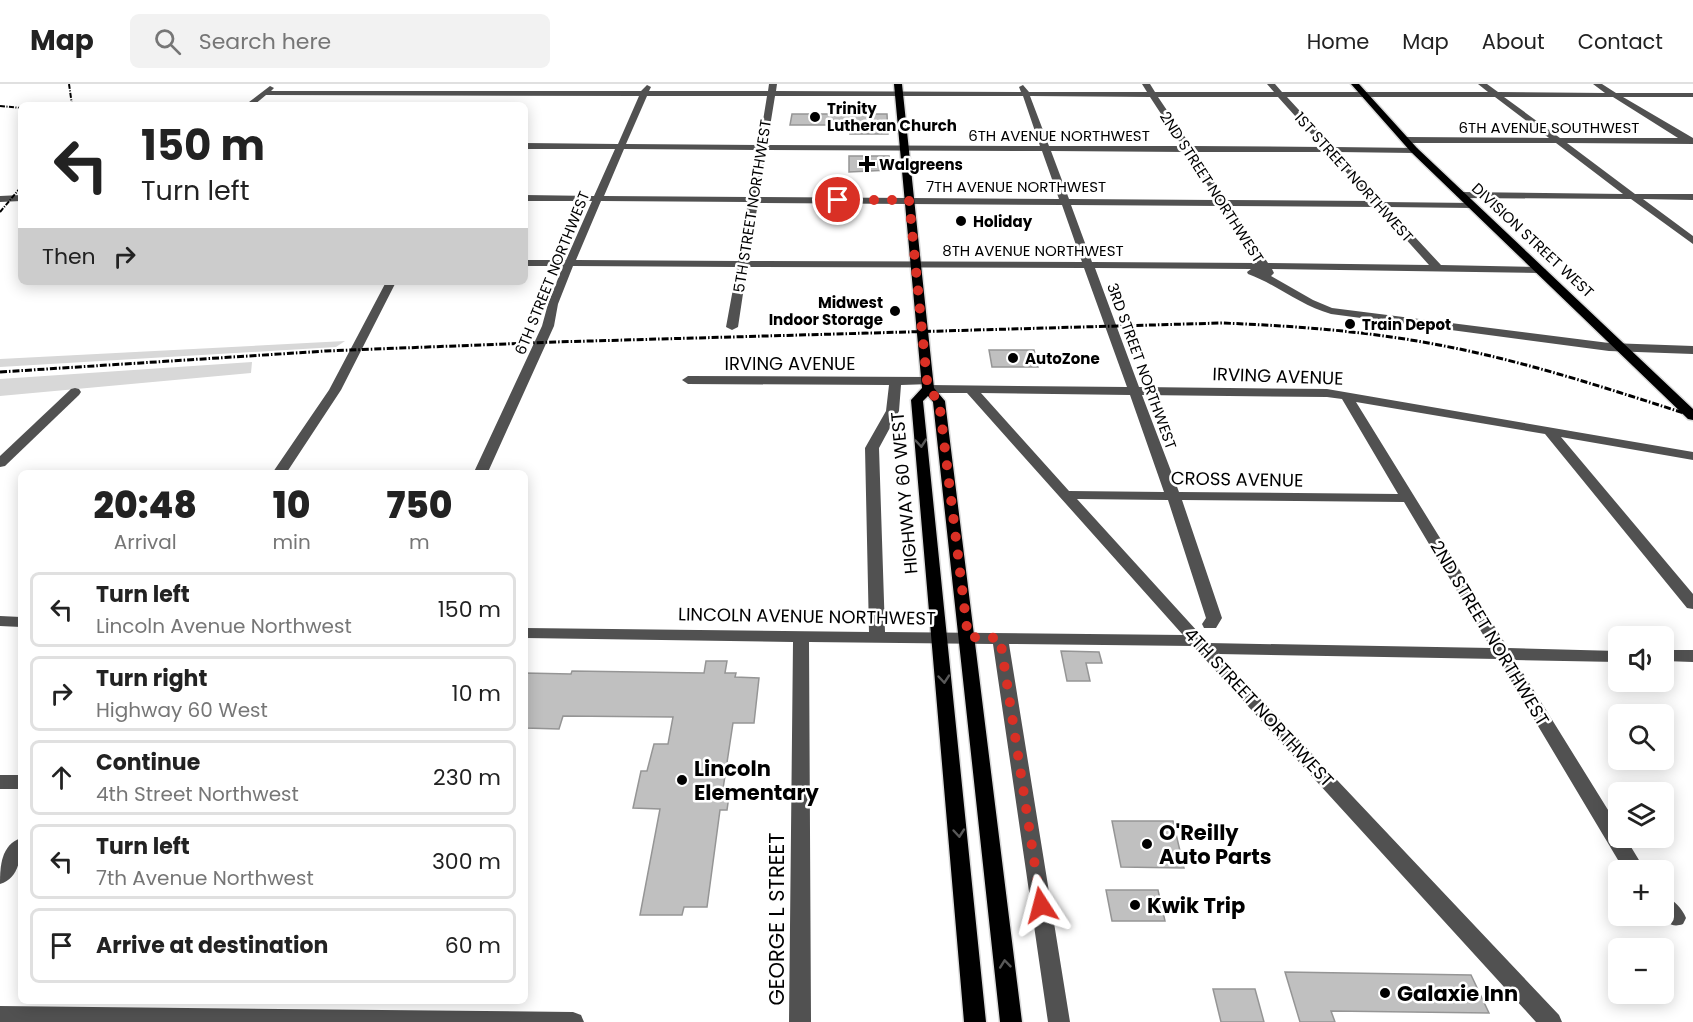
<!DOCTYPE html>
<html lang="en">
<head>
<meta charset="utf-8">
<style>
	:root { --surface:#fff; --page:#f2f2f2; --text:#222; --muted:#767676; --line:#e0e0e0 }
	body { margin:0; font-family:Poppins,sans-serif; background:var(--page); color:var(--text); height:100vh; display:flex; flex-direction:column; font-size:22px; white-space:nowrap }
	* { box-sizing:border-box; margin:0 }
	p { font-size:20px; color:var(--muted) }
	.icon { flex:none; width:33px; height:33px; fill:none; stroke:currentColor; stroke-width:2; stroke-linecap:round; stroke-linejoin:round }
	.map { position:relative; flex:1; overflow:hidden }
	.side { position:absolute; left:18px; top:386px; width:510px; height:534px; display:flex; flex-direction:column; background:var(--surface); border-radius:9px; box-shadow:0 3px 15px #0003 }
	.side>* { flex:none }
	.guide { position:absolute; left:18px; top:18px; width:510px; height:183px; border-radius:9px; box-shadow:0 3px 15px #0003; background:#fff; color:var(--text); overflow:hidden }
	.controls { position:absolute; left:1608px; top:542px; display:grid; gap:12px }
	.controls a { display:grid; place-items:center; width:66px; height:66px; border-radius:9px; background:var(--surface); box-shadow:0 3px 15px #0003; font-size:30px }
	.pin { position:absolute; display:grid; place-items:center; width:51px; height:51px; color:#fff; margin:-26px; border:3px solid #fff; border-radius:50%; box-shadow:0 2px 6px #0007 }
	.me { position:absolute; width:66px; margin:-33px; rotate:351deg; stroke-linejoin:round; filter:drop-shadow(0 0 4px #0008) }
	.turn { display:flex; align-items:center; gap:21px; height:126px; padding:0 24px; font-size:27px }
	.turn .icon { width:78px; height:78px; stroke-width:2.5 }
	.turn b { display:block; font-size:42px; line-height:51px }
	.then { display:flex; align-items:center; height:57px; padding:0 24px; background:#0003; gap:12px; font-size:22px }
	.eta { display:flex; justify-content:space-evenly; align-items:center; height:102px; text-align:center }
	.eta b { font-size:36px; font-weight:800; line-height:42px }
	ul { padding:0; list-style:none }
	li { display:flex; align-items:center; gap:18px; height:75px; margin:0 12px 9px; padding:0 12px; border:3px solid var(--line); border-radius:9px }
	li div { flex:1 }
	li b { display:block; font-size:22px }
	li em { font-style:normal }
	header { display:flex; align-items:center; gap:36px; box-sizing:border-box; height:84px; padding:0 30px; background:var(--surface); border-bottom:2px solid var(--line) }
	header strong { font-size:28px }
	nav { display:flex; gap:33px; margin-inline-start:auto; font-size:21px }
	.search { width:420px; height:54px; background:var(--page); display:flex; align-items:center; gap:15px; box-sizing:border-box; padding:0 21px; border-radius:9px; color:var(--muted); font-size:22px }
	.map>svg:first-child { display:block }
	.green { fill:#d8d8d8 }
	.building { fill:#c0c0c0; stroke:#959595; stroke-width:1.5 }
	.lines { fill:none; stroke-linecap:round; stroke-linejoin:round }
	.major-casing { stroke:#dbdbdb; stroke-width:3 }
	.minor { fill:#515151; fill-rule:evenodd }
	.major { fill:#000; fill-rule:evenodd }
	.rail-far1 { stroke:#000; stroke-width:2; stroke-dasharray:5 1.5 1 1.5; stroke-linecap:butt }
	.rail { stroke:#000; stroke-width:3; stroke-dasharray:7 2 1.5 2; stroke-linecap:butt }
	.oneway { stroke:#595959 }
	.route { stroke:#d93025; stroke-width:10; stroke-dasharray:0 18 }
	.poi-dot { fill:#000; stroke:#fff; stroke-width:2 }
	.labels { text-anchor:middle; dominant-baseline:central; stroke-width:5; stroke-linejoin:round; paint-order:stroke }
	.far-poi-label { font-size:15px; font-weight:bold; fill:#000; stroke:#fff; text-anchor:start }
	.far-street-label { font-size:15px; fill:#000; stroke:#fff }
	.street-label { font-size:18px; fill:#000; stroke:#fff }
	.near-poi-label { font-size:21px; font-weight:bold; fill:#000; stroke:#fff; text-anchor:start }
	.near-street-label { font-size:21px; fill:#000; stroke:#fff }
</style>
</head>
<body>
<header>
<strong>Map</strong>
<div class="search"><svg class="icon" aria-label="search" viewBox="0 0 24 24"><circle cx="10" cy="10" r="6"/><path d="M15 15l6 6"/></svg>Search here</div>
<nav><a>Home</a><a>Map</a><a>About</a><a>Contact</a></nav>
</header>
<div class="map">
<svg width="1693" height="938" viewBox="0 0 1693 938">
	<rect width="100%" height="100%" fill="#fff"/>
	<g class="green">
		<path d="M345,257L336,263L0,283V275Z"/>
		<path d="M252,278L251,289L0,312V295Z"/>
	</g>
	<g class="building">
		<path d="M792,30H887L888,50H850L851,41H790Z"/>
		<path d="M849,72H889L890,86L849,88Z"/>
		<path d="M989,266H1034L1038,283H992Z"/>
		<path d="M1061,567L1099,568L1102,579H1086L1090,597H1067Z"/>
		<path d="M706,577H727L725,589H736L735,593L759,594L754,639H733L723,705H730L727,726H720L707,823H684L682,831H640L660,725L633,724L641,687H647L654,660H668L673,633L563,632L559,645L525,644V589L571,590L572,587L704,589Z"/>
		<path d="M1112,737H1173L1184,784L1121,783Z"/>
		<path d="M1106,806H1158L1165,837H1112Z"/>
		<path d="M1285,888L1471,891L1489,929L1331,927L1335,938H1300Z"/>
		<path d="M1213,905H1255L1264,938H1221Z"/>
	</g>
	<g class="lines">
		<defs>
			<g id="major">
				<path d="M894,0H902L934,304L945,317L1022,938H1000L933,318L928,312L923,317L986,938H964L911,316L922,304Z"/>
				<path d="M1351,0H1359L1417,64L1693,325V336L1688,335L1411,68Z"/>
			</g>
		</defs>
		<use href="#major" class="major-casing"/>
		<g class="minor">
			<path d="M769,0H777L776,7L1021,8L1019,3L1023,1L1029,8H1147L1142,0H1150L1155,8H1274L1267,0H1275L1282,8H1488L1478,0H1487L1498,8L1605,9L1593,0H1602L1616,9H1693V13H1623L1693,54V60L1567,59L1635,110H1693V116L1643,115L1693,152V160L1631,115L1461,114L1456,111L1461,108L1623,110L1556,59H1405L1401,56L1405,53L1549,54L1495,13H1287L1333,63L1417,64L1418,66L1414,69L1337,68L1382,118L1474,119V123L1471,124L1387,123L1441,181L1541,183L1546,186L1541,189L1272,185L1274,189L1271,192L1313,216L1332,224L1609,259L1693,262V270L1609,267L1331,230C1301,222 1278,201 1248,190L1247,188L1251,185L1095,184L1139,303L1327,305L1693,368V376L1561,353L1693,510V525L1687,524L1545,350L1356,318L1508,564L1618,567V578L1515,576L1618,742V753H1625L1645,786H1624L1498,575L1218,570L1559,931L1562,938H1536L1193,562L1009,560L1070,938H1048L993,560L809,558L811,938H789L793,558L525,554V544L869,548L865,364L886,327L889,301L688,300L682,296L688,292L927,293L933,297L931,300L901,301L899,327L879,364L885,548L1183,551L967,309H928L922,305L928,301L1127,303L1084,184L747,183L738,243L732,246L726,243L737,183L573,182L558,220L554,242L488,388H474L542,242L548,220L563,182H525V176H566L592,117H525V111L594,112L615,65H525V59L618,60L639,12L266,11L254,21H245L270,2L274,4L271,7H641L647,1L651,3L649,7H768ZM647,12H767L759,61L626,60ZM775,12H1023L1040,62L767,61ZM1030,12L1150,13L1182,62H1049ZM1158,13H1278L1323,63L1191,62ZM1504,13H1613L1678,54H1560ZM624,65L758,66L749,113L604,112ZM766,66L1042,67L1059,115L759,113ZM1051,67L1186,68L1217,116L1069,115ZM1194,68H1328L1372,117L1226,116ZM601,117L748,118L738,177L576,176ZM758,119L1062,121L1082,178L748,177ZM1071,121L1221,122L1257,179L1092,178ZM1230,122L1377,123L1429,181L1268,179ZM981,309L1130,311L1164,408L1069,407ZM1142,311L1327,313L1342,315L1398,410L1179,408ZM1077,415L1168,416L1206,534L1202,540L1204,544H1216L1222,534L1182,416L1404,418L1491,564L1208,559Z"/>
			<path d="M21,111V117L0,118V112Z"/>
			<path d="M386,198H396L341,306L287,388H273L329,306Z"/>
			<path d="M75,304L79,305L81,308L79,311L5,382L0,383V372L71,305Z"/>
			<path d="M0,532L21,533V543L0,542Z"/>
			<path d="M1664,566H1693V578L1664,577Z"/>
			<rect x="0" y="691" width="21" height="14"/>
			<path d="M21,754C21,772 20,794 0,800C0,782 1,761 21,754Z"/>
			<path d="M1664,812C1674,816 1682,824 1686,834L1683,840C1672,844 1668,839 1660,831H1664Z"/>
			<path d="M0,922L573,928L581,931L584,938H0Z"/>
		</g>
		<use href="#major" class="major"/>
		<g class="rail-far1">
			<path d="M69,0L72,21"/>
			<path d="M0,22L21,24"/>
			<path d="M0,128L21,103"/>
		</g>
		<path class="rail" d="M0,288L326,267L555,258L1222,239C1295,242 1367,247 1439,261C1525,277 1609,305 1693,332"/>
	</g>
	<defs><path id="oneway-chevron" d="M-2-3.5L2.5 0L-2 3.5" fill="none" stroke-width="1.6" stroke-linecap="round" stroke-linejoin="round" transform="scale(1.5)"/></defs>
	<g class="oneway">
		<use href="#oneway-chevron" transform="translate(921 359) rotate(85)"/>
		<use href="#oneway-chevron" transform="translate(944 595) rotate(85)"/>
		<use href="#oneway-chevron" transform="translate(959 749) rotate(85)"/>
		<use href="#oneway-chevron" transform="translate(1005 880) rotate(-96)"/>
	</g>
	<g class="lines">
		<path class="route" d="M838,116H909L927,297L928,305L939,317L968,553L1000,554L1041,821"/>
	</g>
	<g class="poi-dot">
		<circle cx="815" cy="33" r="6"/>
		<path d="M864 71h6v6h6v6h-6v6h-6v-6h-6v-6h6z"/>
		<circle cx="961" cy="137" r="6"/>
		<circle cx="895" cy="227" r="6"/>
		<circle cx="1350" cy="240" r="6"/>
		<circle cx="1013" cy="274" r="6"/>
		<circle cx="682" cy="696" r="6"/>
		<circle cx="1147" cy="760" r="6"/>
		<circle cx="1135" cy="821" r="6"/>
		<circle cx="1385" cy="909" r="6"/>
	</g>
	<g class="labels">
		<g class="far-poi-label">
			<text x="827" y="24">Trinity<tspan x="827" dy="17">Lutheran Church</tspan></text>
			<text x="879" y="80">Walgreens</text>
			<text x="973" y="137">Holiday</text>
			<text x="883" y="218" text-anchor="end">Midwest<tspan x="883" dy="17">Indoor Storage</tspan></text>
			<text x="1362" y="240">Train Depot</text>
			<text x="1025" y="274">AutoZone</text>
		</g>
		<g class="far-street-label">
			<text x="1549" y="43">6TH AVENUE SOUTHWEST</text>
			<text x="1059" y="51">6TH AVENUE NORTHWEST</text>
			<text transform="translate(1354 93) rotate(48)">1ST STREET NORTHWEST</text>
			<text x="1016" y="102">7TH AVENUE NORTHWEST</text>
			<text transform="translate(1212 103) rotate(57)">2ND STREET NORTHWEST</text>
			<text transform="translate(752 122) rotate(-81)">5TH STREET NORTHWEST</text>
			<text transform="translate(1533 156) rotate(43)">DIVISION STREET WEST</text>
			<text x="1033" y="166">8TH AVENUE NORTHWEST</text>
			<text transform="translate(552 189) rotate(-68)">6TH STREET NORTHWEST</text>
			<text transform="translate(1142 282) rotate(70)">3RD STREET NORTHWEST</text>
		</g>
		<g class="street-label">
			<text x="790" y="279">IRVING AVENUE</text>
			<text transform="translate(1278 292) rotate(2)">IRVING AVENUE</text>
			<text transform="translate(1237 395) rotate(1)">CROSS AVENUE</text>
			<text transform="translate(904 409) rotate(-95)">HIGHWAY 60 WEST</text>
			<text transform="translate(807 532) rotate(1)">LINCOLN AVENUE NORTHWEST</text>
			<text transform="translate(1490 549) rotate(59)">2ND STREET NORTHWEST</text>
			<text transform="translate(1259 623) rotate(47)">4TH STREET NORTHWEST</text>
		</g>
		<g class="near-poi-label">
			<text x="694" y="684">Lincoln<tspan x="694" dy="24">Elementary</tspan></text>
			<text x="1159" y="748">O'Reilly<tspan x="1159" dy="24">Auto Parts</tspan></text>
			<text x="1147" y="821">Kwik Trip</text>
			<text x="1397" y="909">Galaxie Inn</text>
		</g>
		<g class="near-street-label">
			<text transform="translate(776 835) rotate(-90)">GEORGE L STREET</text>
		</g>
	</g>
</svg>
<div class="controls">
<a><svg class="icon" aria-label="sound" viewBox="0 0 24 24"><path d="M4 9h4l5-4v14l-5-4H4zM17 9q2 3 0 6"/></svg></a>
<a><svg class="icon" aria-label="search" viewBox="0 0 24 24"><circle cx="10" cy="10" r="6"/><path d="M15 15l6 6"/></svg></a>
<a><svg class="icon" aria-label="layers" viewBox="0 0 24 24"><path d="M12 4l9 5-9 5-9-5zM3 14l9 5 9-5"/></svg></a>
<a>+</a>
<a>−</a>
</div>
<div class="pin" style="left:838px;top:116px;background:#d93025"><svg class="icon" aria-label="arrive" viewBox="0 0 24 24"><path d="M6 21V4h12l-3 4 3 4H6"/></svg></div>
<svg class="me" style="left:1041px;top:821px" viewBox="-20 -20 40 40"><path d="M0-17L14 15 0 8-14 15z" fill="#d93025" stroke="#fff" stroke-width="4"/></svg>
<div class="guide">
<div class="turn"><svg class="icon" aria-label="left" viewBox="0 0 24 24"><path d="M17 20v-9H6M10 6l-5 5 5 5"/></svg><div><b>150 m</b>Turn left</div></div>
<div class="then">Then<svg class="icon" aria-label="right" viewBox="0 0 24 24"><path d="M7 20v-9h11M14 6l5 5-5 5"/></svg></div>
</div>
<section class="side">
<div class="eta">
<div><b>20:48</b><p>Arrival</p></div>
<div><b>10</b><p>min</p></div>
<div><b>750</b><p>m</p></div>
</div>
<ul>
<li><svg class="icon" aria-label="left" viewBox="0 0 24 24"><path d="M17 20v-9H6M10 6l-5 5 5 5"/></svg><div><b>Turn left</b><p>Lincoln Avenue Northwest</p></div><em>150 m</em></li>
<li><svg class="icon" aria-label="right" viewBox="0 0 24 24"><path d="M7 20v-9h11M14 6l5 5-5 5"/></svg><div><b>Turn right</b><p>Highway 60 West</p></div><em>10 m</em></li>
<li><svg class="icon" aria-label="ahead" viewBox="0 0 24 24"><path d="M12 20V5M6 11l6-6 6 6"/></svg><div><b>Continue</b><p>4th Street Northwest</p></div><em>230 m</em></li>
<li><svg class="icon" aria-label="left" viewBox="0 0 24 24"><path d="M17 20v-9H6M10 6l-5 5 5 5"/></svg><div><b>Turn left</b><p>7th Avenue Northwest</p></div><em>300 m</em></li>
<li><svg class="icon" aria-label="arrive" viewBox="0 0 24 24"><path d="M6 21V4h12l-3 4 3 4H6"/></svg><div><b>Arrive at destination</b></div><em>60 m</em></li>
</ul>
</section>
</div>
</body>
</html>
